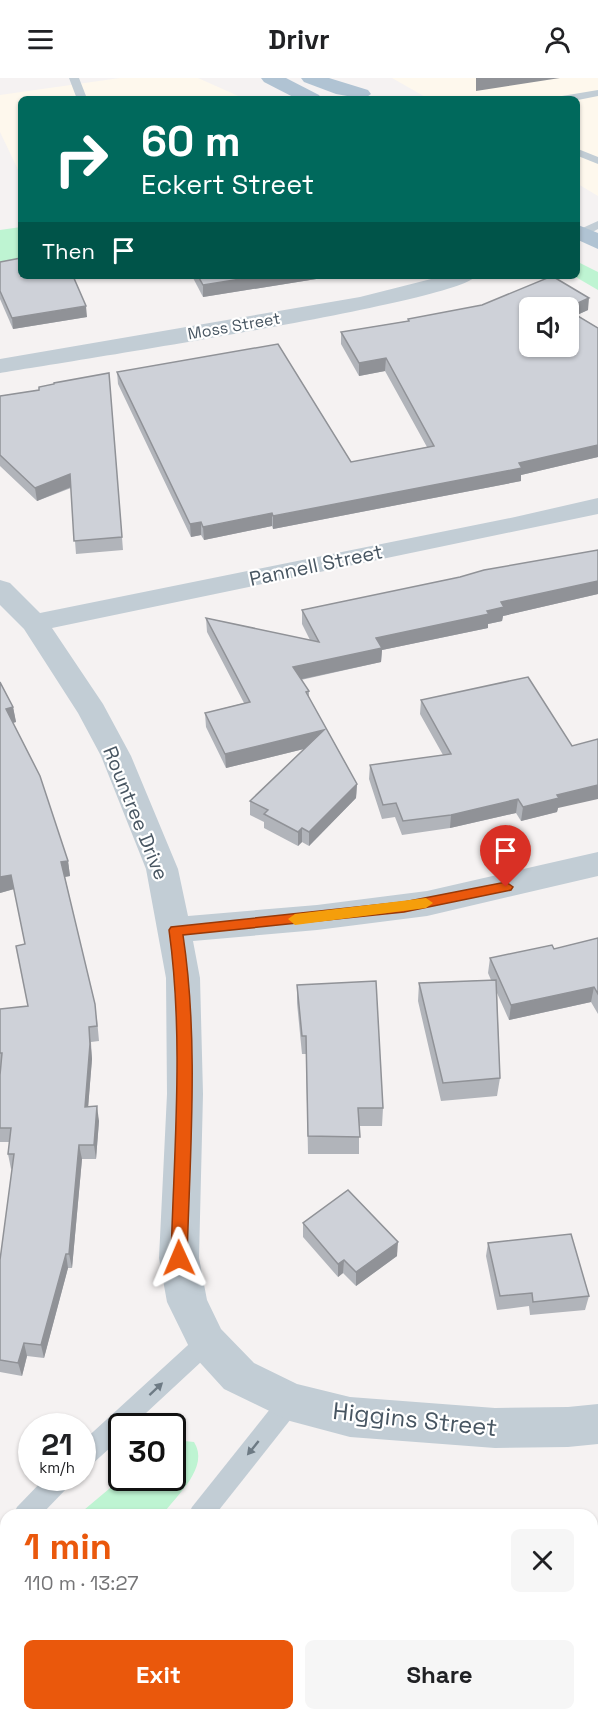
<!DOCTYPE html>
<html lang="en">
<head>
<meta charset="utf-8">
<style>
	:root { --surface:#fff; --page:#f6f6f6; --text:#202124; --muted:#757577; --accent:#ea580c }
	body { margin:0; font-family:"Space Grotesk",sans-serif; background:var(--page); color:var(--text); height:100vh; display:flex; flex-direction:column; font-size:22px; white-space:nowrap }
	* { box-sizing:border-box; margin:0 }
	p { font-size:20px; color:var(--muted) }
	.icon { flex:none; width:33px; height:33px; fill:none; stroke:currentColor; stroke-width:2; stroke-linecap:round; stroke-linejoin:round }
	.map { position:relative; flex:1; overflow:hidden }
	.sheet { position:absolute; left:0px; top:1431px; width:598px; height:212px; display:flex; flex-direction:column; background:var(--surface); border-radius:18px 18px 0 0; box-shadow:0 2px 4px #0004 }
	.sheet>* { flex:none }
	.top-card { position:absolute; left:18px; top:18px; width:562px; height:183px; border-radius:9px; box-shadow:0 2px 4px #0004; background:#00695c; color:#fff; overflow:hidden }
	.buttons { position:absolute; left:519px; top:219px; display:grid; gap:12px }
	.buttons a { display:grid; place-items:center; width:60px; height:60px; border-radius:9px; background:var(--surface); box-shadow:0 2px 4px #0004; font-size:30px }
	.speed { position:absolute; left:18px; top:1335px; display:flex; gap:12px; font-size:30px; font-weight:700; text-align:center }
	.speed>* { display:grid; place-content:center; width:78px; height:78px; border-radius:50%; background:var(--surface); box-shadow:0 2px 4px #0004; line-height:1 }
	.speed small { font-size:15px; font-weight:400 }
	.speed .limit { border:3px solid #111; border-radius:9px; background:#fff; color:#111 }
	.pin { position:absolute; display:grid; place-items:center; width:51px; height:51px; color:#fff; margin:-62px -26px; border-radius:50% 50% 50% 0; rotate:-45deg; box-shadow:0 0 6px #0007 }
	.pin .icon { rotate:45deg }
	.me { position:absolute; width:66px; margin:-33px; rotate:359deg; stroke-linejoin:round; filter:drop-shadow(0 0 4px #0008) }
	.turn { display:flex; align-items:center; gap:21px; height:126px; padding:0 24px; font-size:27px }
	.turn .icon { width:78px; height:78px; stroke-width:2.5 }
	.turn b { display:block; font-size:42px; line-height:51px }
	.then { display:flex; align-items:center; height:57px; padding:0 24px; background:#0003; gap:12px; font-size:22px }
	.round { display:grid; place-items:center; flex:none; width:63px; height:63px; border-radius:9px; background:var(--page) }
	.headline { display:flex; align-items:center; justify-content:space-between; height:102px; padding:0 24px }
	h1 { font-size:36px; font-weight:700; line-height:45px; color:var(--accent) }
	.primary-button { display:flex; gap:12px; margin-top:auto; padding:12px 24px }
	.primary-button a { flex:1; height:69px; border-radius:9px; background:var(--accent); color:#fff; font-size:24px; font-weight:700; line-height:69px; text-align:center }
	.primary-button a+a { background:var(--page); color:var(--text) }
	header { display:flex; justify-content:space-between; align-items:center; height:78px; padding:0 24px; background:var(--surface); font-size:27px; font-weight:700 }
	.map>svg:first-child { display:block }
	.commercial { fill:#fef8ed }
	.green { fill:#bef4d2 }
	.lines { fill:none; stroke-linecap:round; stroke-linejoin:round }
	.lane { fill:#c2cdd5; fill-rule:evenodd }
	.street { fill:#c2cdd5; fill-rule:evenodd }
	.primary { fill:#b0c3d3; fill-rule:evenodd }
	.wall { fill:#b1b4ba }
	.shaded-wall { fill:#909297 }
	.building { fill:#ced1d8; stroke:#909297; stroke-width:1.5 }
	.oneway { fill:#6d7a84 }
	.route { fill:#ea580c; stroke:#983908; stroke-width:1.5 }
	.slow { fill:#f59e0b }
	.labels { text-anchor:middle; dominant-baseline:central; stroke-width:4.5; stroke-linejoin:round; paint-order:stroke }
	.far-street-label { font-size:16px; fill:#485662; stroke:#fff }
	.street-label { font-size:20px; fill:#485662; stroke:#fff }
	.near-street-label { font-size:24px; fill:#485662; stroke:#fff }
</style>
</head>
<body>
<header><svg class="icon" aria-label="menu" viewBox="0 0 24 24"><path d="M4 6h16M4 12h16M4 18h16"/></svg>Drivr<svg class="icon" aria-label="person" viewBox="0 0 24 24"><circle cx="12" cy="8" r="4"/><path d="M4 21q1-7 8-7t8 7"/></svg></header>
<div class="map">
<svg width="598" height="1642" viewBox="0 0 598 1642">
	<rect width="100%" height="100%" fill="#f5f2f2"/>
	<g class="commercial">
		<path d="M120,0H198L245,21H21V98L0,54V17Z"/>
		<path d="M392,0H598V118L578,106V21H429Z"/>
	</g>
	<g class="green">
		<path d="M21,149V184L0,188V152Z"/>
		<path d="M578,184L598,194V212L574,198H578Z"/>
		<path d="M175,1362L194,1364C210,1389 177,1417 162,1437H78L122,1400H172L173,1363Z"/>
	</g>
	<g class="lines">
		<g class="lane">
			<path d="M69,0H79L86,18L93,21H77Z"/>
			<path d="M598,12V18L578,22L557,21L562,18Z"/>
			<path d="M578,71L598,79V86L578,78Z"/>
			<path d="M598,143V151L585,158H578V152Z"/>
			<path d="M207,1254L215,1257L218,1264L215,1271L132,1348H122V1359L90,1388L82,1391V1364L199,1257Z"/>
			<path d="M290,1313L298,1316L301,1324L298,1332L215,1437H188L192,1429L282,1316Z"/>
			<path d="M45,1400H73L69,1408L41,1437H13L17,1429Z"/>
		</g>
		<g class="street">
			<path d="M443,198H476C458,224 59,285 0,295V281L360,219Z"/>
			<path d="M598,420V436L52,550L103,626L131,678L178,791L188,838L317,827L427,813L598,774V798L427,838L317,852L193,863L200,900L203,1016L199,1180L207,1222L221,1251L254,1285L297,1306L350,1319L495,1330L568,1329L598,1326V1366L568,1369L495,1370L350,1359L290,1343L224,1311L193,1277L167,1224L159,1180L167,1016L166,900L146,791L101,678L78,635L24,551L0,527V502L10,505L40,535L515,439Z"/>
		</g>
		<g class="primary">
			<path d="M261,0H286L319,17L322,21H297L264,4Z"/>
			<path d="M301,0H329L368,12L371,16L364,21L336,16L304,4Z"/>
			<path d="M578,147L598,155V171L578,162Z"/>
		</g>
	</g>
	<g class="wall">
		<path d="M0,184L87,239L13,251L0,221Z"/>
		<path d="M192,198H335L203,219Z"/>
		<path d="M588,232L577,237L598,250V379L521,397V403L273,451L272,448L204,462L201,457L191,459L118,306L117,294L351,384L427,369L385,293L359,298L341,266V254L408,243V241Z"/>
		<path d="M109,295L123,472L76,476L71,410L37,423L0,388V318L39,312L54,306Z"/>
		<path d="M598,472V516L503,538L502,543L488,546V550L382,572L381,584L301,602L309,613V620L357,706L356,720L309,768L302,764L298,768L264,750V744L250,737V723L304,671L226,690L206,649L205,635L244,625L207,554L206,540L310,562L302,546V532Z"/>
		<path d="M0,604L13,629L16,644L13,645L68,783L70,798L65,799L97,941L99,963L91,964L92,981L88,1029L99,1043L96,1081H82L72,1190H68L44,1280L27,1278L22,1298L0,1294V1182L13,1090L11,1091L8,1076L10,1064H0V931L28,928L25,866L14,811L0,815Z"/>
		<path d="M421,622L572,668L557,734L521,743L516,735L450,750L402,757L395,739L382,741L369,701L370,687L443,677L420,636Z"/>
		<path d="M598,860V936L591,924L509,942L497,915L500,1000L497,1018L441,1023L418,923L419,905L491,902L488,895L490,880L554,871Z"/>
		<path d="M297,907L383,1030L382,1048H359V1076H308L306,976H302L297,925Z"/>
		<path d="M303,1145L397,1178L356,1208L343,1195L338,1199L303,1159Z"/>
		<path d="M488,1165L589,1218L585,1232L530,1237L529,1228L497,1232L486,1178Z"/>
	</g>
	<g class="shaded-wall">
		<path d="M476,0H560L476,13Z"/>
		<path d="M260,198H335L203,219V207Z"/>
		<path d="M589,220L588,232L568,241V230H567Z"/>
		<path d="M86,228L87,239L13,251L12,240Z"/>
		<path d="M386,280L385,293L359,298V285Z"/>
		<path d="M598,367V379L521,397V403L273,451V438Z"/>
		<path d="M70,396L71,409L37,423L35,410Z"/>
		<path d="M272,435V448L204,462L203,449Z"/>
		<path d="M201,444V457L191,459L190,446Z"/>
		<path d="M598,503V516L503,538L502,543L488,546V550L382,572L381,584L293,603V589L376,560L487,533L501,524Z"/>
		<path d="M13,629L16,644L8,646L6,631Z"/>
		<path d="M324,652V666L226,690L225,676Z"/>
		<path d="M357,706L356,720L309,768V754Z"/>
		<path d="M598,707V721L558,730L557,734L521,743L523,729L557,717Z"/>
		<path d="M518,721L516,735L450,750L451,737Z"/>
		<path d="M302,750V764L298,768V754Z"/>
		<path d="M68,783L70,798L64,799L61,784Z"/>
		<path d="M11,797L14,811L0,815V799Z"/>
		<path d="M594,909L591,924L509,942L511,927Z"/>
		<path d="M89,949L92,981L87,1043L85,1029Z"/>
		<path d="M97,1028L99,1043L96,1081L94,1067Z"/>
		<path d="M79,1067L82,1081L72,1190L69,1176Z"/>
		<path d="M398,1164L397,1178L356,1208V1194Z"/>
		<path d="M66,1176L68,1190L44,1280L41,1267Z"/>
		<path d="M344,1182L343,1195L338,1199V1186Z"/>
		<path d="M24,1265L27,1278L22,1298L18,1285Z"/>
		<path d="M598,1564V1573L592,1575V1566Z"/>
	</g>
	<g class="building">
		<path d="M21,180V198H73L86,228L12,240L0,213V184Z"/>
		<path d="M198,198H260L203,207Z"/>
		<path d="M552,198L589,220L567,230H530V268H568V232L598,250V367L519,385L522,390L273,438L272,435L203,449L201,444L190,446L117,294L278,266L351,384L434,368L386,280L359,285L341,254L409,243L408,241L482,227Z"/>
		<path d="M109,295L122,459L74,463L70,396L35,410L0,377V318L39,312V309L54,306V305Z"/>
		<path d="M598,472V503L501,524L504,529L487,533L489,536L376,560L382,570L293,589L309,613L306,614L357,706L309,754L302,750L298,754L264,736L268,732L250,723L324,652L225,676L205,635L250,624L206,540L319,564L302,532L460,499L484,492Z"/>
		<path d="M528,599L572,668L598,661V707L557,717L559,720L523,729L518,721L451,737L403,743L396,725L383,727L370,687L451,676L421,622Z"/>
		<path d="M0,604L13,629L6,631L40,698L68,783L61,784L95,926L97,948L89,949L90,966L85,1029L97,1028L94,1067H79L69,1176H66L41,1267L24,1265L18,1285L0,1282V1182L14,1076H8L11,1050H0V997L2,975H0V931L28,928L16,868L25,866L11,797L0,799Z"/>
		<path d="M598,860V916L594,909L511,927L490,880L552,867L554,871Z"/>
		<path d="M496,902L500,1000L443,1005L419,905Z"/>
		<path d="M376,903L383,1030H358L360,1059L308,1058L306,958H302L297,907Z"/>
		<path d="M348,1112L398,1164L356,1194L344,1182L338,1186L303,1145Z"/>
		<path d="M571,1156L589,1218L533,1224L532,1215L500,1218L488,1165Z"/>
		<path d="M598,1473V1564L592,1566V1475Z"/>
		<path d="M195,1636H390L392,1642H185Z"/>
	</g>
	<defs><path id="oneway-solid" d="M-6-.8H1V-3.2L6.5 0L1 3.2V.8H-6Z" transform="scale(1.5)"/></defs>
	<g class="oneway">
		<use href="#oneway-solid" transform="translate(156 1311) rotate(-43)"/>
		<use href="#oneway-solid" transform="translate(253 1370) rotate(129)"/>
	</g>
	<path class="route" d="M506,804L513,809L511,812L404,834L183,857C199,963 190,1073 187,1180L185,1185L179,1187L173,1185L171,1180C174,1071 184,960 169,852L171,849L404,824Z"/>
	<path class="slow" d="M426,820L433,825L426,830L295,847L288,841L295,836Z"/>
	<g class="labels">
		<g class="far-street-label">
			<text transform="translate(234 248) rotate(-10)">Moss Street</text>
		</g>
		<g class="street-label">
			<text transform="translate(316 487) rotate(-12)">Pannell Street</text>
			<text transform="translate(136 735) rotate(68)">Rountree Drive</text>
		</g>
		<g class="near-street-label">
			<text transform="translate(415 1341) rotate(6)">Higgins Street</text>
		</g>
	</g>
</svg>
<div class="buttons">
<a><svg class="icon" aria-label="sound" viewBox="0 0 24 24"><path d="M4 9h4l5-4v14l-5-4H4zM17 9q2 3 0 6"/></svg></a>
</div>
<div class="speed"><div>21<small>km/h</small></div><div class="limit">30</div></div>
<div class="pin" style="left:506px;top:809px;background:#d93025"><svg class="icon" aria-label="arrive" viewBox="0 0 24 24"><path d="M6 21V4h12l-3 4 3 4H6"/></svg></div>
<svg class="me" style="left:179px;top:1180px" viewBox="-20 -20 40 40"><path d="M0-17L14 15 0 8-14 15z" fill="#ea580c" stroke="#fff" stroke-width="4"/></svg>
<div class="top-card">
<div class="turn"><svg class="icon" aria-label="right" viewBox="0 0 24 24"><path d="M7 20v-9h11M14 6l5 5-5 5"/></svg><div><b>60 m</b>Eckert Street</div></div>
<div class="then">Then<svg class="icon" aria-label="arrive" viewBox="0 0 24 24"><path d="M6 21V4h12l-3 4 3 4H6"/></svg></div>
</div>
<section class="sheet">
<div class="headline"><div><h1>1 min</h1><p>110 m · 13:27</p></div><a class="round"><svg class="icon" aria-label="close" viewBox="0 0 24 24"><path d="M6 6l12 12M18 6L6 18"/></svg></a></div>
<div class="primary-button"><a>Exit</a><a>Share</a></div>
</section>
</div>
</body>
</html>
